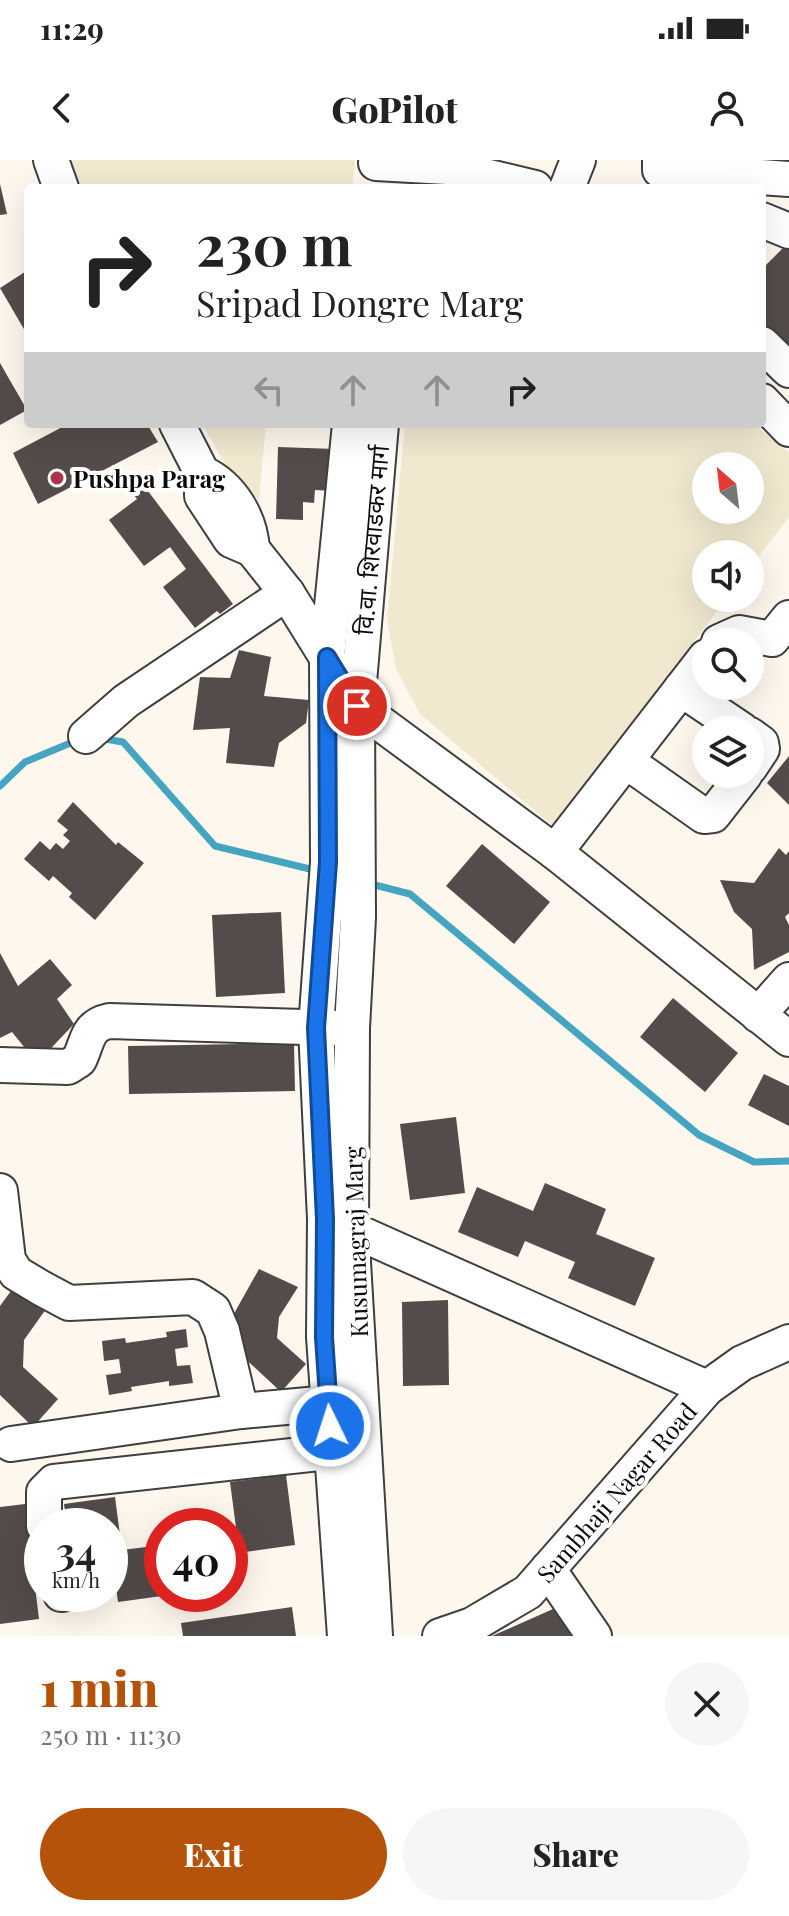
<!DOCTYPE html>
<html lang="en">
<head>
<meta charset="utf-8">
<style>
	:root { --surface:#fff; --page:#f6f6f6; --text:#222; --muted:#767676; --accent:#b45309 }
	body { margin:0; font-family:"Playfair Display","Noto Sans Devanagari",serif; background:var(--page); color:var(--text); height:100vh; display:flex; flex-direction:column; font-size:30px; white-space:nowrap }
	* { box-sizing:border-box; margin:0 }
	p { font-size:26px; color:var(--muted) }
	.icon { flex:none; width:44px; height:44px; fill:none; stroke:currentColor; stroke-width:2; stroke-linecap:round; stroke-linejoin:round }
	.map { position:relative; height:1476px; overflow:hidden }
	.drawer { display:flex; flex-direction:column; background:var(--surface); flex:1 }
	.drawer>* { flex:none }
	.banner { position:absolute; left:24px; top:24px; width:742px; height:244px; border-radius:8px; box-shadow:0 8px 32px #0002; background:#fff; color:var(--text); overflow:hidden }
	.needle { width:52px; rotate:332deg }
	.controls { position:absolute; left:692px; top:292px; display:grid; gap:16px }
	.controls a { display:grid; place-items:center; width:72px; height:72px; border-radius:50%; background:var(--surface); box-shadow:0 8px 32px #0002; font-size:40px }
	.speed { position:absolute; left:24px; top:1348px; display:flex; gap:16px; font-size:40px; font-weight:700; text-align:center }
	.speed>* { display:grid; place-content:center; width:104px; height:104px; border-radius:50%; background:var(--surface); box-shadow:0 8px 32px #0002; line-height:1 }
	.speed small { font-size:20px; font-weight:400 }
	.speed .limit { border:12px solid #d22; background:#fff; color:#111 }
	.pin { position:absolute; display:grid; place-items:center; width:68px; height:68px; color:#fff; margin:-34px; border:4px solid #fff; border-radius:50%; box-shadow:0 2px 8px #0007 }
	.me { position:absolute; width:88px; margin:-44px; rotate:356deg; stroke-linejoin:round; filter:drop-shadow(0 0 6px #0008) }
	.turn { display:flex; align-items:center; gap:28px; height:168px; padding:0 40px; font-size:36px }
	.turn .icon { width:104px; height:104px; stroke-width:2.5 }
	.turn b { display:block; font-size:56px; line-height:68px }
	.lanes { display:flex; align-items:center; height:76px; padding:0 40px; background:#0003; justify-content:center; gap:40px; direction:ltr }
	.lanes .off { opacity:.35 }
	.round { display:grid; place-items:center; flex:none; width:84px; height:84px; border-radius:42px; background:var(--page) }
	.headline { display:flex; align-items:center; justify-content:space-between; height:136px; padding:0 40px }
	h1 { font-size:48px; font-weight:800; line-height:60px; color:var(--accent) }
	.button { display:flex; gap:16px; margin-top:auto; padding:16px 40px }
	.button a { flex:1; height:92px; border-radius:48px; background:var(--accent); color:#fff; font-size:32px; font-weight:800; line-height:92px; text-align:center }
	.button a+a { background:var(--page); color:var(--text) }
	.status { display:flex; justify-content:space-between; align-items:center; height:56px; padding:0 40px; background:var(--surface); direction:ltr }
	.status svg { height:22px; fill:currentColor }
	header { display:flex; justify-content:space-between; align-items:center; height:104px; padding:0 40px; background:var(--surface); font-size:36px; font-weight:800 }
	.map>svg:first-child { display:block }
	.farmland { fill:#f1e8d0; fill-rule:evenodd }
	.lines { fill:none; stroke-linecap:round; stroke-linejoin:round }
	.stream { stroke:#45a4bf; stroke-width:7 }
	.building { fill:#544c4a }
	.minor-casing { stroke:#3f3f3f; stroke-width:38 }
	.minor { stroke:#fff; stroke-width:34 }
	.route-casing { stroke:#114b97; stroke-width:20 }
	.route { stroke:#1a73e8; stroke-width:14 }
	.poi-dot { fill:#ae324e; stroke:#fff; stroke-width:3 }
	.labels { text-anchor:middle; dominant-baseline:central; stroke-width:8; stroke-linejoin:round; paint-order:stroke }
	.poi-label { font-size:24px; font-weight:bold; fill:#0c0c0c; stroke:#fff; text-anchor:start }
	.street-label { font-size:24px; fill:#0c0c0c; stroke:#fff }
</style>
</head>
<body>
<div class="status"><b>11:29</b><svg viewBox="0 0 49 12"><path d="M0 12V9h3v3zM5 12V6h3v6zM10 12V3h3v9zM15 12V0h3v12zM26 1h20v11H26zM47 4h2v5h-2z"/></svg></div>
<header><svg class="icon" aria-label="back" viewBox="0 0 24 24"><path d="M15 5l-7 7 7 7"/></svg>GoPilot<svg class="icon" aria-label="person" viewBox="0 0 24 24"><circle cx="12" cy="8" r="4"/><path d="M4 21q1-7 8-7t8 7"/></svg></header>
<div class="map">
<svg width="789" height="1476" viewBox="0 0 789 1476">
	<rect width="100%" height="100%" fill="#fdf7ed"/>
	<g class="farmland">
		<path d="M71,0H355L352,28H79Z"/>
		<path d="M202,264H266L259,340L237,325Z"/>
		<path d="M405,264H754L789,293V357L750,408V394H706V438H727L553,666L420,554L396,509L387,460ZM706,306H750V350H706Z"/>
	</g>
	<g class="lines">
		<g class="stream">
			<path d="M99,578L123,582L215,686L314,710"/>
			<path d="M0,626L25,602L80,579"/>
			<path d="M371,724L410,734L699,975L754,1002L789,1001"/>
		</g>
	</g>
	<g class="building">
		<path d="M0,24L7,54L0,55Z"/>
		<path d="M785,86L789,90V192L762,164V109Z"/>
		<path d="M28,110V176L0,128Z"/>
		<path d="M0,203L27,250L0,265Z"/>
		<path d="M68,264H147L158,282L38,344L13,293Z"/>
		<path d="M278,287L335,289L334,331L315,330L314,343L303,342V360L276,359Z"/>
		<path d="M142,323L233,444L220,454L217,451L195,468L163,427L186,409L170,387L144,406L109,360L137,339L131,331Z"/>
		<path d="M239,490L271,497L264,536L309,540L306,563L279,583L274,607L226,603L230,568L193,570L200,517L230,518Z"/>
		<path d="M789,596V645L767,623Z"/>
		<path d="M73,642L116,685L118,682L144,703L95,760L69,737L72,733L53,716L49,721L24,699L40,681L50,690L56,683L63,689L70,681L63,675L68,670L57,661Z"/>
		<path d="M482,684L550,742L514,784L446,726Z"/>
		<path d="M779,688L786,695L789,691V753L785,757L789,765V792L754,810L752,769L734,752L720,720L754,723Z"/>
		<path d="M281,752L285,833L216,837L212,755Z"/>
		<path d="M0,793L18,826L50,799L72,825L57,839L74,864L37,903L12,872L0,878Z"/>
		<path d="M673,838L738,893L705,932L640,877Z"/>
		<path d="M294,883L295,931L129,934L128,886Z"/>
		<path d="M764,914L789,926V966L748,945Z"/>
		<path d="M456,957L465,1033L410,1040L400,964Z"/>
		<path d="M545,1023L606,1049L596,1074L655,1098L635,1146L568,1118L575,1102L525,1081L518,1097L458,1072L477,1027L533,1051Z"/>
		<path d="M259,1109L298,1127L279,1157L277,1178L306,1204L281,1232L237,1191L231,1159Z"/>
		<path d="M19,1120L51,1142L24,1180L23,1207L58,1239L33,1267L0,1235V1146Z"/>
		<path d="M448,1140L449,1225L403,1226L402,1142Z"/>
		<path d="M186,1169L188,1187L175,1189L177,1206L190,1205L193,1223L169,1226V1221L131,1227L132,1231L109,1235L106,1215L121,1213L119,1199L104,1201L102,1181L125,1178L126,1183L167,1177L166,1172Z"/>
		<path d="M286,1315L295,1385L230,1394V1376L237,1375L230,1322Z"/>
		<path d="M115,1337L122,1390L162,1385V1436L118,1442L115,1419L110,1420V1366H67L64,1344Z"/>
		<path d="M25,1344L39,1459L0,1464V1347Z"/>
		<path d="M562,1445L576,1476H492Z"/>
		<path d="M292,1447L296,1476H183L181,1463Z"/>
	</g>
	<g class="lines">
		<defs>
			<g id="minor">
				<path d="M51,0L61,28"/>
				<path d="M660,0V10L789,19"/>
				<path d="M376,3L447,7L535,28"/>
				<path d="M567,28L578,0"/>
				<path d="M762,60L789,71"/>
				<path d="M762,184L789,210"/>
				<path d="M762,241L789,269"/>
				<path d="M177,264L202,313V336L231,380L252,389C250,358 231,326 202,313"/>
				<path d="M252,389L287,433L357,546L555,692L789,879"/>
				<path d="M719,482L739,473L772,479L789,458"/>
				<path d="M681,529L742,570"/>
				<path d="M750,575L761,583L762,589L750,607"/>
				<path d="M86,576L126,541L287,433"/>
				<path d="M626,601L704,656L713,655L745,614"/>
				<path d="M555,692L706,497"/>
				<path d="M758,855L789,820"/>
				<path d="M0,905L68,907L79,900C88,882 86,866 109,861L337,868"/>
				<path d="M0,1031L8,1100L16,1113L41,1128L69,1143L193,1137L213,1150L222,1171L241,1251"/>
				<path d="M335,1062L707,1228"/>
				<path d="M11,1284L241,1251L352,1241"/>
				<path d="M44,1366V1332L54,1322L356,1289"/>
				<path d="M548,1409L594,1476"/>
				<path d="M61,1434H63"/>
				<path d="M345,1476L324,1177L325,1059L316,868L328,702L327,497L350,264"/>
				<path d="M375,1476L351,1068L352,868L358,758L357,546L381,264"/>
				<path d="M440,1476L472,1465L528,1432L707,1228L742,1203L789,1182"/>
			</g>
		</defs>
		<use href="#minor" class="minor-casing"/>
		<use href="#minor" class="minor"/>
	</g>
	<g class="lines">
		<defs>
			<path id="route" d="M330,1266L324,1177L325,1059L316,868L328,702L327,497L357,546"/>
		</defs>
		<use href="#route" class="route-casing"/>
		<use href="#route" class="route"/>
	</g>
	<circle class="poi-dot" cx="57" cy="318" r="8"/>
	<g class="labels">
		<g class="poi-label">
			<text x="73" y="318">Pushpa Parag</text>
		</g>
		<g class="street-label">
			<text transform="translate(371 380) rotate(-85)">वि.वा. शिरवाडकर मार्ग</text>
			<text transform="translate(355 1082) rotate(-92)">Kusumagraj Marg</text>
			<text transform="translate(616 1332) rotate(-49)">Sambhaji Nagar Road</text>
		</g>
	</g>
</svg>
<div class="controls">
<a><svg class="needle" viewBox="-14 -14 28 28"><path d="M0-13l5 13h-10z" fill="#e53935"/><path d="M0 13l5-13h-10z" fill="#767676"/></svg></a>
<a><svg class="icon" aria-label="sound" viewBox="0 0 24 24"><path d="M4 9h4l5-4v14l-5-4H4zM17 9q2 3 0 6"/></svg></a>
<a><svg class="icon" aria-label="search" viewBox="0 0 24 24"><circle cx="10" cy="10" r="6"/><path d="M15 15l6 6"/></svg></a>
<a><svg class="icon" aria-label="layers" viewBox="0 0 24 24"><path d="M12 4l9 5-9 5-9-5zM3 14l9 5 9-5"/></svg></a>
</div>
<div class="speed"><div>34<small>km/h</small></div><div class="limit">40</div></div>
<div class="pin" style="left:357px;top:546px;background:#d93025"><svg class="icon" aria-label="arrive" viewBox="0 0 24 24"><path d="M6 21V4h12l-3 4 3 4H6"/></svg></div>
<svg class="me" style="left:330px;top:1266px" viewBox="-20 -20 40 40"><circle r="17" fill="#1a73e8" stroke="#fff" stroke-width="3"/><path d="M0-11L8 9 0 5-8 9z" fill="#fff"/></svg>
<div class="banner">
<div class="turn"><svg class="icon" aria-label="right" viewBox="0 0 24 24"><path d="M7 20v-9h11M14 6l5 5-5 5"/></svg><div><b>230 m</b>Sripad Dongre Marg</div></div>
<div class="lanes"><svg class="icon off" aria-label="left" viewBox="0 0 24 24"><path d="M17 20v-9H6M10 6l-5 5 5 5"/></svg><svg class="icon off" aria-label="ahead" viewBox="0 0 24 24"><path d="M12 20V5M6 11l6-6 6 6"/></svg><svg class="icon off" aria-label="ahead" viewBox="0 0 24 24"><path d="M12 20V5M6 11l6-6 6 6"/></svg><svg class="icon" aria-label="right" viewBox="0 0 24 24"><path d="M7 20v-9h11M14 6l5 5-5 5"/></svg></div>
</div>
</div>
<section class="drawer">
<div class="headline"><div><h1>1 min</h1><p>250 m · 11:30</p></div><a class="round"><svg class="icon" aria-label="close" viewBox="0 0 24 24"><path d="M6 6l12 12M18 6L6 18"/></svg></a></div>
<div class="button"><a>Exit</a><a>Share</a></div>
</section>
</body>
</html>
